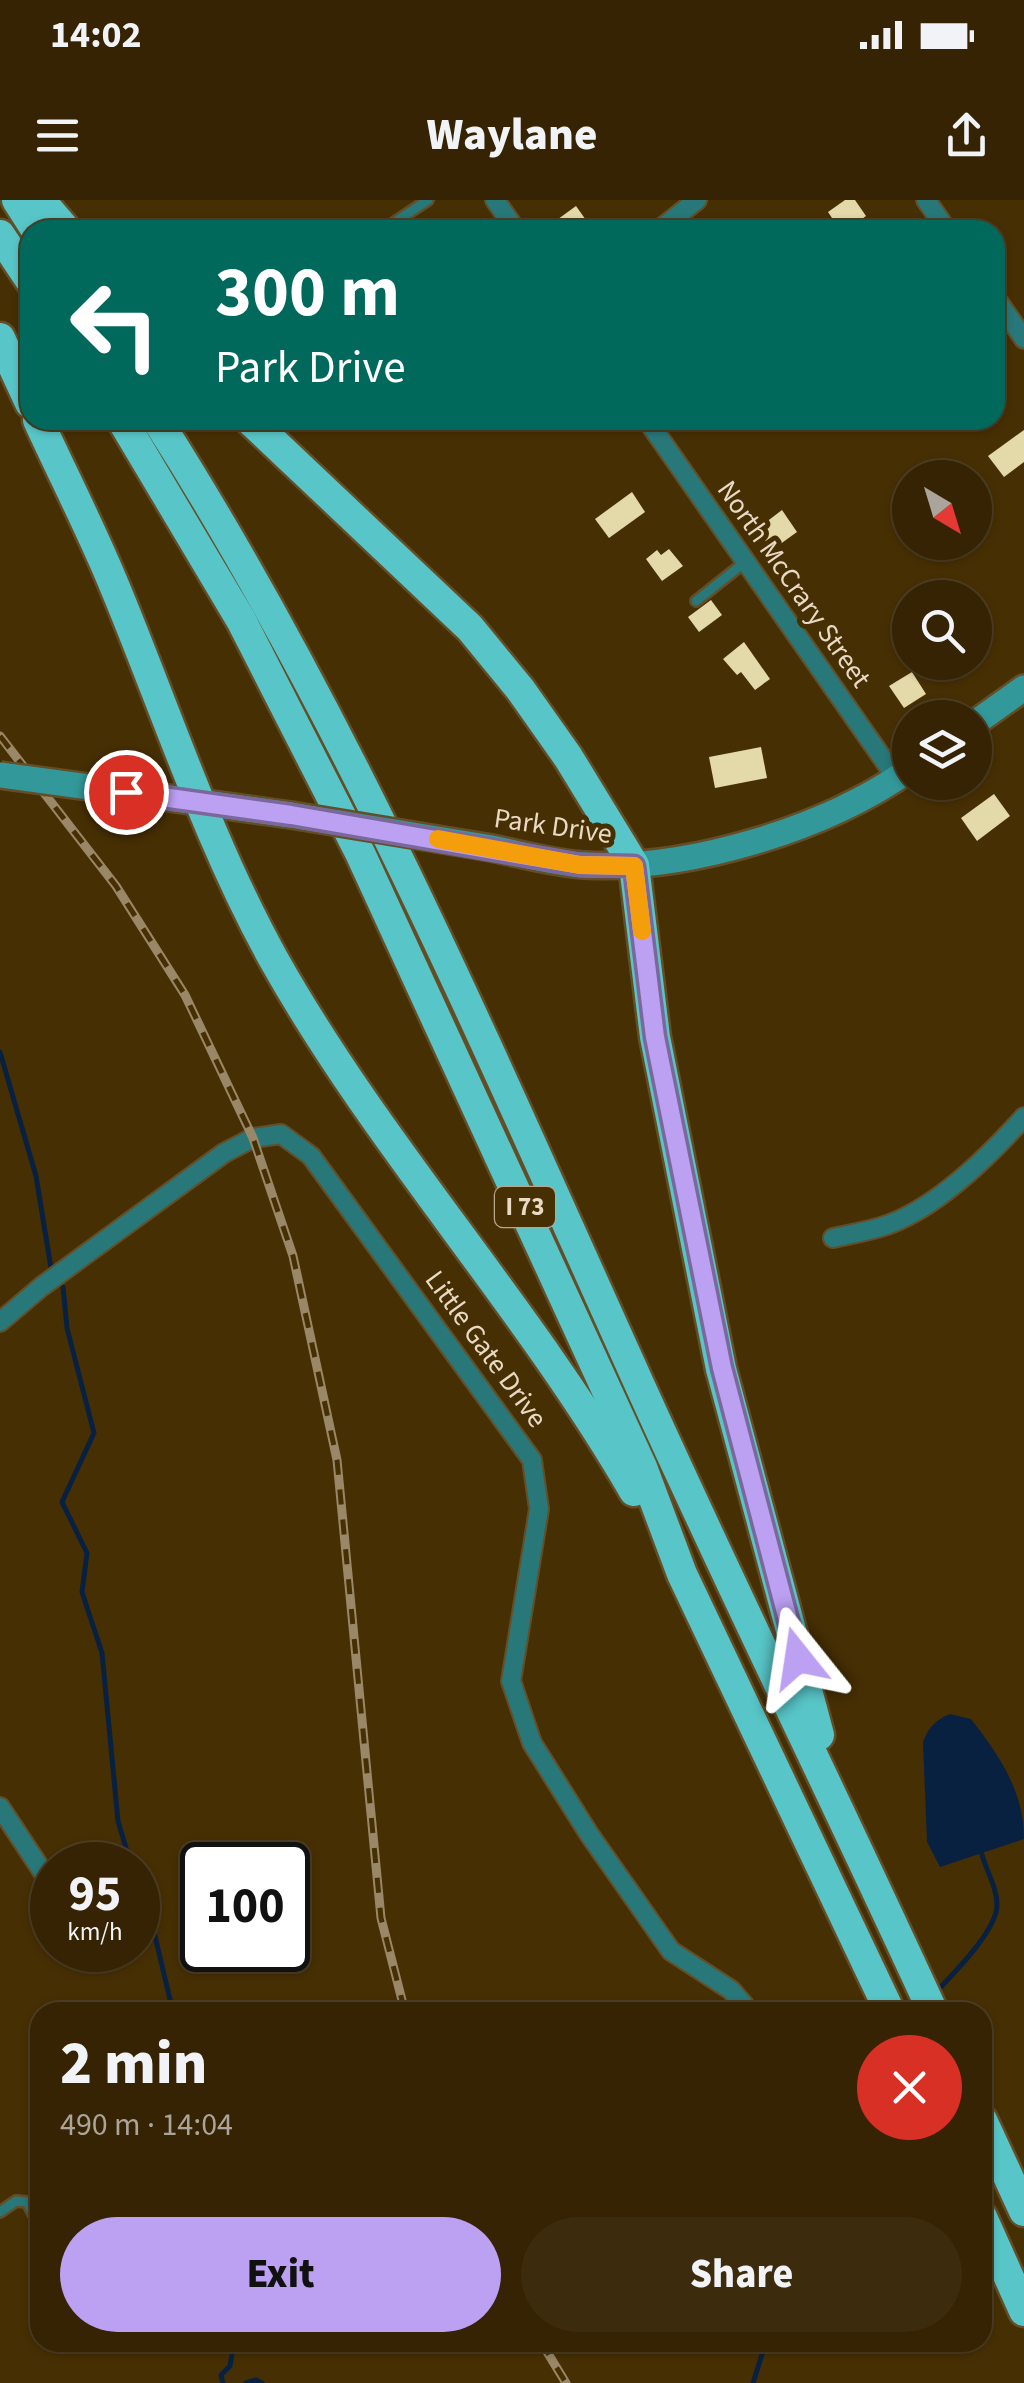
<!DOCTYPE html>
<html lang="en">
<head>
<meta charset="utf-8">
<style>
	:root { --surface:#352303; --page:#3d2b0d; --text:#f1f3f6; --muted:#aaa49a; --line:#4f4025; --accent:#bca0f2 }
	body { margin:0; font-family:"Source Sans 3",sans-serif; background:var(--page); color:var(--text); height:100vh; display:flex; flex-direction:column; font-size:38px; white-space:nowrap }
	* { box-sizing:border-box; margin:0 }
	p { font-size:32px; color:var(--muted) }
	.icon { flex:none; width:55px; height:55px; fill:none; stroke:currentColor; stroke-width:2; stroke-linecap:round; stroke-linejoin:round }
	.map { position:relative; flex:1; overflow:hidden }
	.sheet { position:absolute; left:30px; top:1802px; width:962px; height:350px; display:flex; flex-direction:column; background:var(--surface); border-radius:30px; box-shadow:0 2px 8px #0004,0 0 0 2px var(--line) }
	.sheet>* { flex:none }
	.guide { position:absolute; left:20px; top:20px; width:985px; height:210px; border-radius:30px; box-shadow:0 2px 8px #0004,0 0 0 2px var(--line); background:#00695c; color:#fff; overflow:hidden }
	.needle { width:65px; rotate:142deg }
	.fabs { position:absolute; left:892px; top:260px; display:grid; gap:20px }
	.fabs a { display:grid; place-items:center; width:100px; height:100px; border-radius:50%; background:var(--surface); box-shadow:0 2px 8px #0004,0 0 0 2px var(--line); font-size:50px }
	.speed { position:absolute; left:30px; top:1642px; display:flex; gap:20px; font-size:50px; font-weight:700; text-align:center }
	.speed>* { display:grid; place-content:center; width:130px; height:130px; border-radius:50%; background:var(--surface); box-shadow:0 2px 8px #0004,0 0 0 2px var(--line); line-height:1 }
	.speed small { font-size:25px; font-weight:400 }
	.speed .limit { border:5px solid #111; border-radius:15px; background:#fff; color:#111 }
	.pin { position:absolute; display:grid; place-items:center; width:85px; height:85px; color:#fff; margin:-42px; border:5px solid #fff; border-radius:50%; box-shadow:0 2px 10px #0007 }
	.me { position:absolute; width:110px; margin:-55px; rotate:345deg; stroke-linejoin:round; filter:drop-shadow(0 0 8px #0008) }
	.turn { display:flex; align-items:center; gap:35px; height:210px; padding:0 30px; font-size:45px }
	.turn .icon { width:130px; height:130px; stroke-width:2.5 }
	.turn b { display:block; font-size:70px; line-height:85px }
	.round { display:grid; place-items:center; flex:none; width:105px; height:105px; border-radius:52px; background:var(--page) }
	.summary { display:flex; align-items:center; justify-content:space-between; height:170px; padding:0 30px }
	h1 { font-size:60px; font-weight:800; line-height:75px }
	.primary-button { display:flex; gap:20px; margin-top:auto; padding:20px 30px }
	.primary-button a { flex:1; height:115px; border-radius:60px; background:var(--accent); color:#111; font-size:40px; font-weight:800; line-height:115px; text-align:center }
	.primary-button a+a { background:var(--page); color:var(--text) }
	.status { display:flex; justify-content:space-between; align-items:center; height:70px; padding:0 50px; background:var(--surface); direction:ltr }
	.status svg { height:28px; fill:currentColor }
	header { display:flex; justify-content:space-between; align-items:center; height:130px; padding:0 30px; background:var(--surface); font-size:45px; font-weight:800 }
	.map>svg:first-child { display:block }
	.water { fill:#092141 }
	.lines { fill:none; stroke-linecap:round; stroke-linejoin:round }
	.stream { stroke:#092141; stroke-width:5 }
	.building { fill:#e4d9a8 }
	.lane-casing { stroke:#644e27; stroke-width:14 }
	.street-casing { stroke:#644e27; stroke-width:22 }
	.secondary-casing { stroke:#644e27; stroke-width:30 }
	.highway-casing { stroke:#644e27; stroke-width:35 }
	.lane { stroke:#287779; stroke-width:9 }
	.street { stroke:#287779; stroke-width:18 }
	.secondary { stroke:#33989a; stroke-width:25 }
	.highway { stroke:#58c6c8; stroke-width:30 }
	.rail-casing { stroke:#9a8767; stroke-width:9 }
	.rail { stroke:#472f04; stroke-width:5; stroke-dasharray:15; stroke-linecap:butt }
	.secondary-bridge-casing { stroke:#644e27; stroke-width:30; stroke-linecap:butt }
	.secondary-bridge { stroke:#33989a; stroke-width:25 }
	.route-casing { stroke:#7a689d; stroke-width:25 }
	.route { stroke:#bca0f2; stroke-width:18 }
	.slow { stroke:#f59e0b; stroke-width:18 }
	.labels { text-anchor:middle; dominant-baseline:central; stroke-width:10; stroke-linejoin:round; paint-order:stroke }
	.shield { fill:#472f04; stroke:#b8a78b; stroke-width:2.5 }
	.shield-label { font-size:25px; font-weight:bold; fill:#e9dac5 }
	.street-label { font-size:28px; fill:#e9dac5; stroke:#472f04 }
</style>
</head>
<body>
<div class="status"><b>14:02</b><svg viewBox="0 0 49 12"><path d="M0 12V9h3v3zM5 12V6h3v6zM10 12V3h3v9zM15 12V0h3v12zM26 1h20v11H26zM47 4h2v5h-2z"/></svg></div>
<header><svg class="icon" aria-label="menu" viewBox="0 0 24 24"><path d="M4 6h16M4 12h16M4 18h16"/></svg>Waylane<svg class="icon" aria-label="share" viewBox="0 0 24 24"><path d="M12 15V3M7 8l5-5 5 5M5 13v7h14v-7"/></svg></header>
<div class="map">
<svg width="1024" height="2183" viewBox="0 0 1024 2183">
	<rect width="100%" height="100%" fill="#472f04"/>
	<path class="water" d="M950,1514L971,1519C999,1555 1024,1591 1024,1639L940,1667L927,1642L923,1542C928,1527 936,1520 950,1514Z"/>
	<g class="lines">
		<g class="stream">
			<path d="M0,852L36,976L51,1068"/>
			<path d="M63,1087L67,1128L94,1233L62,1302L87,1353L82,1392L102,1453L118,1621L131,1665"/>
			<path d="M138,1684L154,1732L173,1812"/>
			<path d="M937,1791C954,1773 997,1730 997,1705C997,1686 985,1669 981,1651"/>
			<path d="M223,2183L221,2175L230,2166L234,2142"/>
			<path d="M246,2183L256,2180L262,2183"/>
			<path d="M753,2183L766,2142"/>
		</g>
	</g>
	<g class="building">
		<path d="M845,0H855L866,16L847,30H840L828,12Z"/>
		<path d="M576,6L593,30H543Z"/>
		<path d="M1024,230V262L1004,277L988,256Z"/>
		<path d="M632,292L645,312L609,338L595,319Z"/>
		<path d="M782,310L797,332L772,350L757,329Z"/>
		<path d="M669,349L683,366L662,381L646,359L657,350L661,355Z"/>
		<path d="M711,400L722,415L699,432L688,417Z"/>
		<path d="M744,442L770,479L755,490L741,472L737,475L723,459Z"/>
		<path d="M912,472L926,494L904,508L889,486Z"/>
		<path d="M761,547L767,578L715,588L709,557Z"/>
		<path d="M994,594L1010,616L977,641L961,618Z"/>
	</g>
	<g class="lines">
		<defs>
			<g id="lane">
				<path d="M383,30L428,0"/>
				<path d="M696,401L745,362"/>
				<path d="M0,2012L16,2001L27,2002L40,2027"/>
			</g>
			<g id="street">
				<path d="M495,0L516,30"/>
				<path d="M926,0L947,30"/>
				<path d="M659,30L697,0"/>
				<path d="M995,97L1024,139"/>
				<path d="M647,220L897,579"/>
				<path d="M833,1038C851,1034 870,1031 887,1025C938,1007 989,956 1024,917"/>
				<path d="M0,1122L41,1087L224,953L253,938L281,934L311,956L532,1260L539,1309L511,1481L532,1543L589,1634L671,1751L731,1790L750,1812"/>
				<path d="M0,1607L52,1686"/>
			</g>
			<g id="secondary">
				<path d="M975,523L1024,488"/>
				<path d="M126,592L291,615"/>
				<path d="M486,647C518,653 552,663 584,665C687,671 826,629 910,569"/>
			</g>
			<g id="highway">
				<path d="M17,0L36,30"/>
				<path d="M40,0L66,30"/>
				<path d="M0,35L30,80"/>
				<path d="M0,138L30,203"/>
				<path d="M38,220C63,275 91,329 114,385C166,510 208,641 274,760C379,947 527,1106 634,1291"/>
				<path d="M122,220L241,420L360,653L642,1267L682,1374L890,1812"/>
				<path d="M157,220C345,515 484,840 628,1159C726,1378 833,1594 933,1812"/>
				<path d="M250,220L470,428L520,489L568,557L634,665L655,837L721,1169L819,1535"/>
				<path d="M982,1920L1024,2011"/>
				<path d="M982,2017L1024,2111"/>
			</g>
		</defs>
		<use href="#lane" class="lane-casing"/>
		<use href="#street" class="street-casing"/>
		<use href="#secondary" class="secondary-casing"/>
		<use href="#highway" class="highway-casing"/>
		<use href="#lane" class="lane"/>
		<use href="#street" class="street"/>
		<use href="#secondary" class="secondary"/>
		<use href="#highway" class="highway"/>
		<defs>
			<g id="rail">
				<path d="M0,536L116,686L185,795L253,938L293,1056L337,1260L381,1718L405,1812"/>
				<path d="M541,2142L566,2183"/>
			</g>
		</defs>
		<use href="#rail" class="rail-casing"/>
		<use href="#rail" class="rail"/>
		<defs>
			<g id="secondary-bridge">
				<path d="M0,575L126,592"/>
				<path d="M291,615L486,647"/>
			</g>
		</defs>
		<use href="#secondary-bridge" class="secondary-bridge-casing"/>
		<use href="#secondary-bridge" class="secondary-bridge"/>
	</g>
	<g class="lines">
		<defs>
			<path id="route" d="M126,592L291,615L580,665L634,666L655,837L722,1168L798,1458"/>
		</defs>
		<use href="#route" class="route-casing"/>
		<use href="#route" class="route"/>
		<path class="slow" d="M438,639L580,665L634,666L642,731"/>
	</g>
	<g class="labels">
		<rect class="shield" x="495" y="987" width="60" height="40" rx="8"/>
		<g class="shield-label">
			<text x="525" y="1007">I 73</text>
		</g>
		<g class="street-label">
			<text transform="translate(794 384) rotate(55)">North McCrary Street</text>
			<text transform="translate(553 626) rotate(8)">Park Drive</text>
			<text transform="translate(486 1149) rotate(54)">Little Gate Drive</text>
		</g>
	</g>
</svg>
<div class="fabs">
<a><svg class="needle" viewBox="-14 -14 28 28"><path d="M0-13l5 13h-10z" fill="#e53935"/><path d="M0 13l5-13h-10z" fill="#aaa49a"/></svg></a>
<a><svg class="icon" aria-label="search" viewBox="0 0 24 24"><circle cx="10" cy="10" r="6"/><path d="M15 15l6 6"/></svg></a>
<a><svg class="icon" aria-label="layers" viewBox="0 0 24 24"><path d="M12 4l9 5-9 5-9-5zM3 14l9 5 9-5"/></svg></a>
</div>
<div class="speed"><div>95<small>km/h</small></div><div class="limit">100</div></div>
<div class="pin" style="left:126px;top:592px;background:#d93025"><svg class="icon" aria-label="arrive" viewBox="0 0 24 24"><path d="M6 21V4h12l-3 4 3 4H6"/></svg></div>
<svg class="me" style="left:798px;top:1458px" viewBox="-20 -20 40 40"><path d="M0-17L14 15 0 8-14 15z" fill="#bca0f2" stroke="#fff" stroke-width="4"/></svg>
<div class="guide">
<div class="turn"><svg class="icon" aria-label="left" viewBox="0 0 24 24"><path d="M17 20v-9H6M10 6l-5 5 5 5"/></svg><div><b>300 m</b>Park Drive</div></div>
</div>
<section class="sheet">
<div class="summary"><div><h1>2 min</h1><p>490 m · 14:04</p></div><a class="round" style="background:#d93025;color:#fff"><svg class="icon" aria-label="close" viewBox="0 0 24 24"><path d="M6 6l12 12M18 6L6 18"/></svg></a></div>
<div class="primary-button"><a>Exit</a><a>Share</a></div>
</section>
</div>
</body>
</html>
